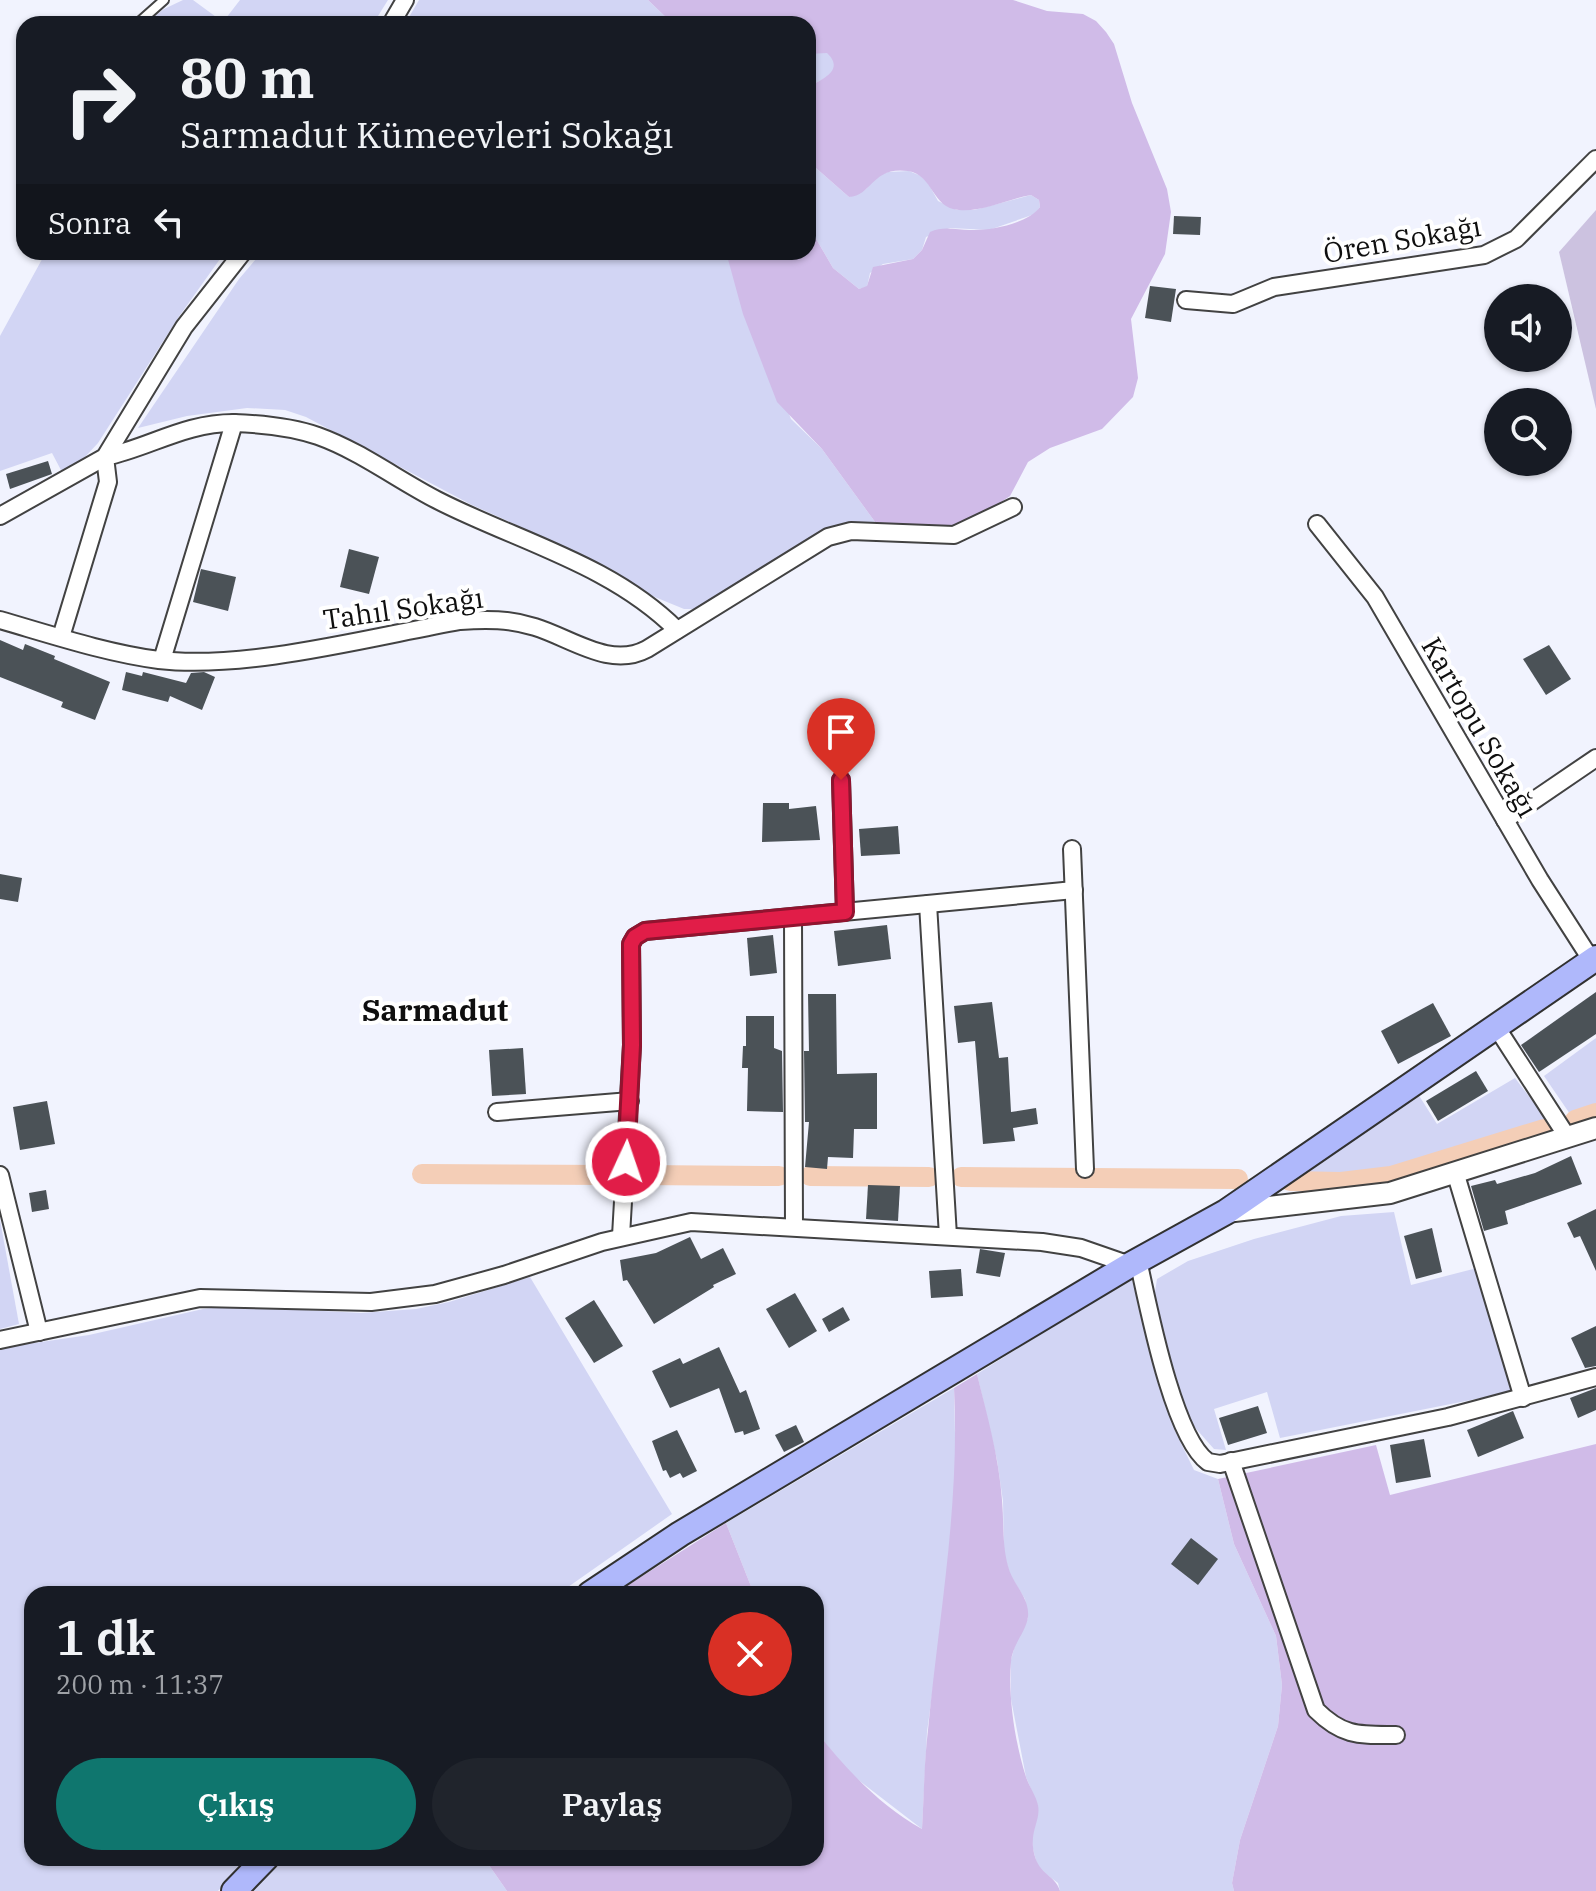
<!DOCTYPE html>
<html lang="tr">
<head>
<meta charset="utf-8">
<style>
	:root { --surface:#171b24; --page:#20242c; --text:#f1f3f6; --muted:#9ea1a6; --accent:#0f766e }
	body { margin:0; font-family:"IBM Plex Serif",serif; background:var(--page); color:var(--text); height:100vh; display:flex; flex-direction:column; font-size:30px; white-space:nowrap }
	* { box-sizing:border-box; margin:0 }
	p { font-size:26px; color:var(--muted) }
	.icon { flex:none; width:44px; height:44px; fill:none; stroke:currentColor; stroke-width:2; stroke-linecap:round; stroke-linejoin:round }
	.map { position:relative; flex:1; overflow:hidden }
	.details { position:absolute; left:24px; top:1586px; width:800px; height:280px; display:flex; flex-direction:column; background:var(--surface); border-radius:24px; box-shadow:0 2px 6px #0004 }
	.details>* { flex:none }
	.hud { position:absolute; left:16px; top:16px; width:800px; height:244px; border-radius:24px; box-shadow:0 2px 6px #0004; background:#171b24; color:var(--text); overflow:hidden }
	.tools { position:absolute; left:1484px; top:284px; display:grid; gap:16px }
	.tools a { display:grid; place-items:center; width:88px; height:88px; border-radius:50%; background:var(--surface); box-shadow:0 2px 6px #0004; font-size:40px }
	.pin { position:absolute; display:grid; place-items:center; width:68px; height:68px; color:#fff; margin:-82px -34px; border-radius:50% 50% 50% 0; rotate:-45deg; box-shadow:0 0 8px #0007 }
	.pin .icon { rotate:45deg }
	.me { position:absolute; width:88px; margin:-44px; rotate:3deg; stroke-linejoin:round; filter:drop-shadow(0 0 6px #0008) }
	.turn { display:flex; align-items:center; gap:28px; height:168px; padding:0 32px; font-size:36px }
	.turn .icon { width:104px; height:104px; stroke-width:2.5 }
	.turn b { display:block; font-size:56px; line-height:68px }
	.then { display:flex; align-items:center; height:76px; padding:0 32px; background:#0003; gap:16px; font-size:30px }
	.round { display:grid; place-items:center; flex:none; width:84px; height:84px; border-radius:42px; background:var(--page) }
	.overview { display:flex; align-items:center; justify-content:space-between; height:136px; padding:0 32px }
	h1 { font-size:48px; font-weight:600; line-height:60px }
	.cta { display:flex; gap:16px; margin-top:auto; padding:16px 32px }
	.cta a { flex:1; height:92px; border-radius:48px; background:var(--accent); color:#fff; font-size:32px; font-weight:600; line-height:92px; text-align:center }
	.cta a+a { background:var(--page); color:var(--text) }
	.map>svg:first-child { display:block }
	.farmland { fill:#d2d5f4 }
	.green { fill:#d0bbe8 }
	.cemetery { fill:#ccc2e0 }
	.lines { fill:none; stroke-linecap:round; stroke-linejoin:round }
	.canal { stroke:#f4ceb7; stroke-width:20 }
	.building { fill:#4b5257 }
	.service-casing { stroke:#424242; stroke-width:12 }
	.minor-casing { stroke:#424242; stroke-width:20 }
	.tertiary-casing { stroke:#424242; stroke-width:24 }
	.secondary-casing { stroke:#313131; stroke-width:28 }
	.service { stroke:#fff; stroke-width:8 }
	.minor { stroke:#fff; stroke-width:16 }
	.tertiary { stroke:#fff; stroke-width:20 }
	.secondary { stroke:#afb8fb; stroke-width:24 }
	.route-casing { stroke:#92132f; stroke-width:20 }
	.route { stroke:#e11d48; stroke-width:14 }
	.labels { text-anchor:middle; dominant-baseline:central; stroke-width:8; stroke-linejoin:round; paint-order:stroke }
	.street-label { font-size:28px; fill:#0f0f0f; stroke:#fff }
	.neighbourhood-label { font-size:30px; font-weight:bold; fill:#0f0f0f; stroke:#fff }
</style>
</head>
<body>
<div class="map">
<svg width="1596" height="1891" viewBox="0 0 1596 1891">
	<rect width="100%" height="100%" fill="#f1f3fe"/>
	<g class="farmland">
		<path d="M183,0H193L223,22L240,0H388L373,24H144L164,9Z"/>
		<path d="M419,0H648L673,24H405Z"/>
		<path d="M818,51L827,52L834,59L835,67L831,75L808,87V54Z"/>
		<path d="M808,161L849,197L866,189L877,176L888,172L909,171L921,176L928,183L938,201L957,210H974L1031,195L1039,200L1040,207L1035,214L989,230L950,228L926,237L922,250L913,259L883,264L870,273L867,287L859,289L833,268L808,225Z"/>
		<path d="M46,252H225L180,315L98,443L84,458L62,472L52,453L0,471V336Z"/>
		<path d="M262,252H726L791,419L822,449L878,526L861,523L828,530L786,552L735,589L698,609H684L650,595L559,544L472,505L306,417L285,410L247,408L187,416L138,428L239,279Z"/>
		<path d="M1596,1038V1104L1570,1114L1544,1076Z"/>
		<path d="M1515,1078L1547,1120L1393,1172L1370,1175L1298,1173L1418,1094L1437,1124Z"/>
		<path d="M1394,1212L1411,1285L1477,1268L1516,1391L1280,1438L1267,1392L1214,1409L1226,1450L1214,1449L1190,1422L1175,1377L1154,1298L1157,1279L1188,1261L1254,1239L1341,1216Z"/>
		<path d="M0,1220L19,1324L0,1329Z"/>
		<path d="M530,1277L672,1514L558,1594H32V1858H249L218,1891H0V1348L89,1335L203,1309L229,1306L361,1313L416,1309L449,1302Z"/>
		<path d="M1131,1277L1175,1431L1194,1470L1218,1479L1234,1544L1276,1636L1282,1685L1278,1726L1240,1840L1232,1883L1234,1891H1060L1058,1883L1038,1868L1033,1849L1031,1834L1038,1806L1026,1777L1011,1699V1660L1016,1641L1028,1618L1025,1599L1010,1575L1004,1553L1003,1501L997,1460L977,1374Z"/>
		<path d="M954,1388L956,1479L942,1621L927,1732L922,1829L848,1772L816,1731V1594H754L726,1523Z"/>
		<path d="M281,1858H484L507,1891H251Z"/>
	</g>
	<g class="green">
		<path d="M648,0H1013L1047,11L1083,14L1096,21L1106,32L1114,44L1132,103L1167,189L1171,212L1165,254L1131,319L1138,378L1133,397L1102,429L1050,448L1028,462L1010,496L973,521L943,530L878,526L822,449L777,402L743,314L726,252H808V225L833,268L859,289L867,286L873,267L913,259L922,250L930,232C945,225 959,231 974,230C994,230 1028,223 1040,207L1039,200L1031,195C1007,199 983,212 959,210C931,208 934,175 908,171C872,166 873,195 849,197L808,161V87C823,79 845,70 827,53L808,54V24H673Z"/>
		<path d="M977,1374C987,1415 999,1457 1002,1500C1004,1522 1002,1544 1008,1566C1012,1584 1030,1597 1028,1617C1026,1632 1012,1645 1011,1662C1008,1698 1015,1742 1026,1777C1029,1786 1036,1796 1038,1805C1041,1821 1029,1831 1034,1853C1039,1876 1055,1874 1060,1891H507L484,1858H816V1731C846,1769 879,1805 922,1829C924,1796 924,1763 928,1730C939,1615 960,1505 954,1388Z"/>
		<path d="M1596,1444V1891H1234L1232,1883L1240,1840L1278,1726L1282,1685L1276,1636L1234,1544L1218,1479L1376,1445L1390,1495Z"/>
		<path d="M726,1523L754,1594H614Z"/>
	</g>
	<path class="cemetery" d="M1596,210V409L1559,252Z"/>
	<g class="lines">
		<g class="canal">
			<path d="M1575,1120L1596,1113"/>
			<path d="M422,1174L610,1175"/>
			<path d="M641,1175L779,1176"/>
			<path d="M810,1176L929,1177"/>
			<path d="M961,1177L1238,1179"/>
			<path d="M1290,1181L1341,1182L1391,1176L1544,1129"/>
		</g>
	</g>
	<g class="building">
		<path d="M1174,216L1201,217L1200,235L1173,234Z"/>
		<path d="M1150,286L1176,289L1171,322L1145,318Z"/>
		<path d="M48,461L52,474L10,489L6,474Z"/>
		<path d="M349,549L379,557L369,594L340,587Z"/>
		<path d="M201,569L236,577L228,611L193,602Z"/>
		<path d="M0,640L23,650L25,644L55,656L54,659L110,682L95,720L61,707L63,702L0,677Z"/>
		<path d="M1549,645L1571,679L1546,695L1523,659Z"/>
		<path d="M126,672L142,676L143,672L186,683L191,673L204,672L215,677L202,710L170,696L168,702L122,690Z"/>
		<path d="M763,803H789V809L816,806L820,840L762,842Z"/>
		<path d="M898,826L900,854L861,856L859,829Z"/>
		<path d="M0,874L22,878L18,902L0,899Z"/>
		<path d="M887,925L891,959L838,966L834,931Z"/>
		<path d="M773,935L777,973L750,976L747,938Z"/>
		<path d="M1596,992V1034L1539,1072L1521,1045Z"/>
		<path d="M808,994H836L837,1074L877,1073V1129H854L853,1158L828,1157L827,1169L805,1167L809,1122H805L804,1051H809Z"/>
		<path d="M992,1002L999,1058L1008,1057L1011,1112L1036,1108L1038,1124L1013,1128L1015,1141L983,1144L975,1041L958,1043L954,1006Z"/>
		<path d="M1433,1003L1451,1036L1398,1064L1381,1031Z"/>
		<path d="M746,1016H774V1048L782,1051L783,1112L747,1111L748,1068H742L743,1046H746Z"/>
		<path d="M523,1048L526,1094L492,1096L489,1050Z"/>
		<path d="M1476,1071L1488,1091L1438,1121L1426,1101Z"/>
		<path d="M47,1101L55,1144L20,1150L13,1107Z"/>
		<path d="M1571,1156L1582,1184L1505,1211L1508,1224L1484,1231L1471,1186L1495,1180L1497,1184L1535,1173Z"/>
		<path d="M868,1185L900,1186L898,1221L866,1219Z"/>
		<path d="M46,1190L49,1209L32,1212L29,1193Z"/>
		<path d="M1596,1209V1271L1580,1236L1574,1238L1567,1223Z"/>
		<path d="M1432,1228L1442,1272L1416,1279L1404,1236Z"/>
		<path d="M690,1237L701,1259L723,1248L736,1274L713,1285L714,1287L654,1324L627,1280L623,1281L620,1260L656,1253Z"/>
		<path d="M980,1249L1005,1253L1000,1277L976,1273Z"/>
		<path d="M961,1269L963,1296L931,1298L929,1271Z"/>
		<path d="M795,1293L817,1331L789,1348L766,1309Z"/>
		<path d="M594,1300L623,1346L594,1363L565,1318Z"/>
		<path d="M843,1307L850,1320L829,1332L822,1319Z"/>
		<path d="M1596,1326V1366L1585,1368L1571,1338Z"/>
		<path d="M719,1347L740,1393L746,1390L760,1429L744,1435L743,1431L735,1433L719,1388L670,1408L652,1371L680,1358L683,1364Z"/>
		<path d="M1596,1388V1410L1578,1418L1570,1398Z"/>
		<path d="M1258,1406L1267,1433L1228,1445L1219,1418Z"/>
		<path d="M1513,1411L1524,1438L1478,1457L1467,1430Z"/>
		<path d="M796,1425L804,1442L784,1452L775,1435Z"/>
		<path d="M677,1430L697,1471L683,1478L680,1473L670,1478L666,1470L663,1471L652,1441Z"/>
		<path d="M1424,1439L1431,1477L1396,1483L1390,1445Z"/>
		<path d="M1191,1538L1218,1559L1198,1585L1171,1564Z"/>
	</g>
	<g class="lines">
		<defs>
			<path id="service" d="M137,24L164,0"/>
			<g id="minor">
				<path d="M391,24L405,0"/>
				<path d="M1186,300L1233,304L1274,287L1484,255L1516,239L1596,159"/>
				<path d="M0,516L105,457L184,327L243,252"/>
				<path d="M1317,524L1375,597L1540,880L1592,961"/>
				<path d="M0,620C52,635 106,653 159,660C248,670 371,637 460,621C486,619 510,619 535,627C571,638 610,669 647,649L828,537L851,531L954,535L1013,507"/>
				<path d="M61,637L108,482L105,457C151,447 184,423 234,423C262,424 292,427 318,436C360,451 398,480 437,500C517,541 611,564 677,630"/>
				<path d="M162,660L234,423"/>
				<path d="M841,780L845,912"/>
				<path d="M1505,820L1596,758"/>
				<path d="M1072,849L1085,1169"/>
				<path d="M928,904L948,1236"/>
				<path d="M793,917L794,1227"/>
				<path d="M1497,1028L1568,1138"/>
				<path d="M497,1112L630,1101"/>
				<path d="M0,1175L39,1332"/>
				<path d="M1456,1175L1523,1398"/>
				<path d="M621,1236L632,1045L631,944L635,937L645,931L1074,890"/>
				<path d="M1138,1260C1148,1305 1173,1437 1208,1462L1220,1464L1448,1417L1596,1377"/>
				<path d="M0,1340L200,1298L371,1302L435,1294L504,1275L602,1242L691,1222L1042,1242L1081,1248L1130,1265"/>
				<path d="M1231,1461L1316,1710C1343,1737 1360,1735 1396,1735"/>
			</g>
			<path id="tertiary" d="M1226,1212L1390,1193L1596,1128"/>
			<g id="secondary">
				<path d="M590,1594L680,1534L1130,1265L1226,1212L1596,958"/>
				<path d="M234,1891L266,1858"/>
			</g>
		</defs>
		<use href="#service" class="service-casing"/>
		<use href="#minor" class="minor-casing"/>
		<use href="#tertiary" class="tertiary-casing"/>
		<use href="#secondary" class="secondary-casing"/>
		<use href="#service" class="service"/>
		<use href="#minor" class="minor"/>
		<use href="#tertiary" class="tertiary"/>
		<use href="#secondary" class="secondary"/>
	</g>
	<g class="lines">
		<defs>
			<path id="route" d="M626,1162L632,1045L631,944L635,937L645,931L845,912L841,780"/>
		</defs>
		<use href="#route" class="route-casing"/>
		<use href="#route" class="route"/>
	</g>
	<g class="labels">
		<g class="street-label">
			<text transform="translate(1402 239) rotate(-10)">Ören Sokağı</text>
			<text transform="translate(403 608) rotate(-8)">Tahıl Sokağı</text>
			<text transform="translate(1480 727) rotate(60)">Kartopu Sokağı</text>
		</g>
		<g class="neighbourhood-label">
			<text x="435" y="1009">Sarmadut</text>
		</g>
	</g>
</svg>
<div class="tools">
<a><svg class="icon" aria-label="sound" viewBox="0 0 24 24"><path d="M4 9h4l5-4v14l-5-4H4zM17 9q2 3 0 6"/></svg></a>
<a><svg class="icon" aria-label="search" viewBox="0 0 24 24"><circle cx="10" cy="10" r="6"/><path d="M15 15l6 6"/></svg></a>
</div>
<div class="pin" style="left:841px;top:780px;background:#d93025"><svg class="icon" aria-label="arrive" viewBox="0 0 24 24"><path d="M6 21V4h12l-3 4 3 4H6"/></svg></div>
<svg class="me" style="left:626px;top:1162px" viewBox="-20 -20 40 40"><circle r="17" fill="#e11d48" stroke="#fff" stroke-width="3"/><path d="M0-11L8 9 0 5-8 9z" fill="#fff"/></svg>
<div class="hud">
<div class="turn"><svg class="icon" aria-label="right" viewBox="0 0 24 24"><path d="M7 20v-9h11M14 6l5 5-5 5"/></svg><div><b>80 m</b>Sarmadut Kümeevleri Sokağı</div></div>
<div class="then">Sonra<svg class="icon" aria-label="left" viewBox="0 0 24 24"><path d="M17 20v-9H6M10 6l-5 5 5 5"/></svg></div>
</div>
<section class="details">
<div class="overview"><div><h1>1 dk</h1><p>200 m · 11:37</p></div><a class="round" style="background:#d93025;color:#fff"><svg class="icon" aria-label="close" viewBox="0 0 24 24"><path d="M6 6l12 12M18 6L6 18"/></svg></a></div>
<div class="cta"><a>Çıkış</a><a>Paylaş</a></div>
</section>
</div>
</body>
</html>
